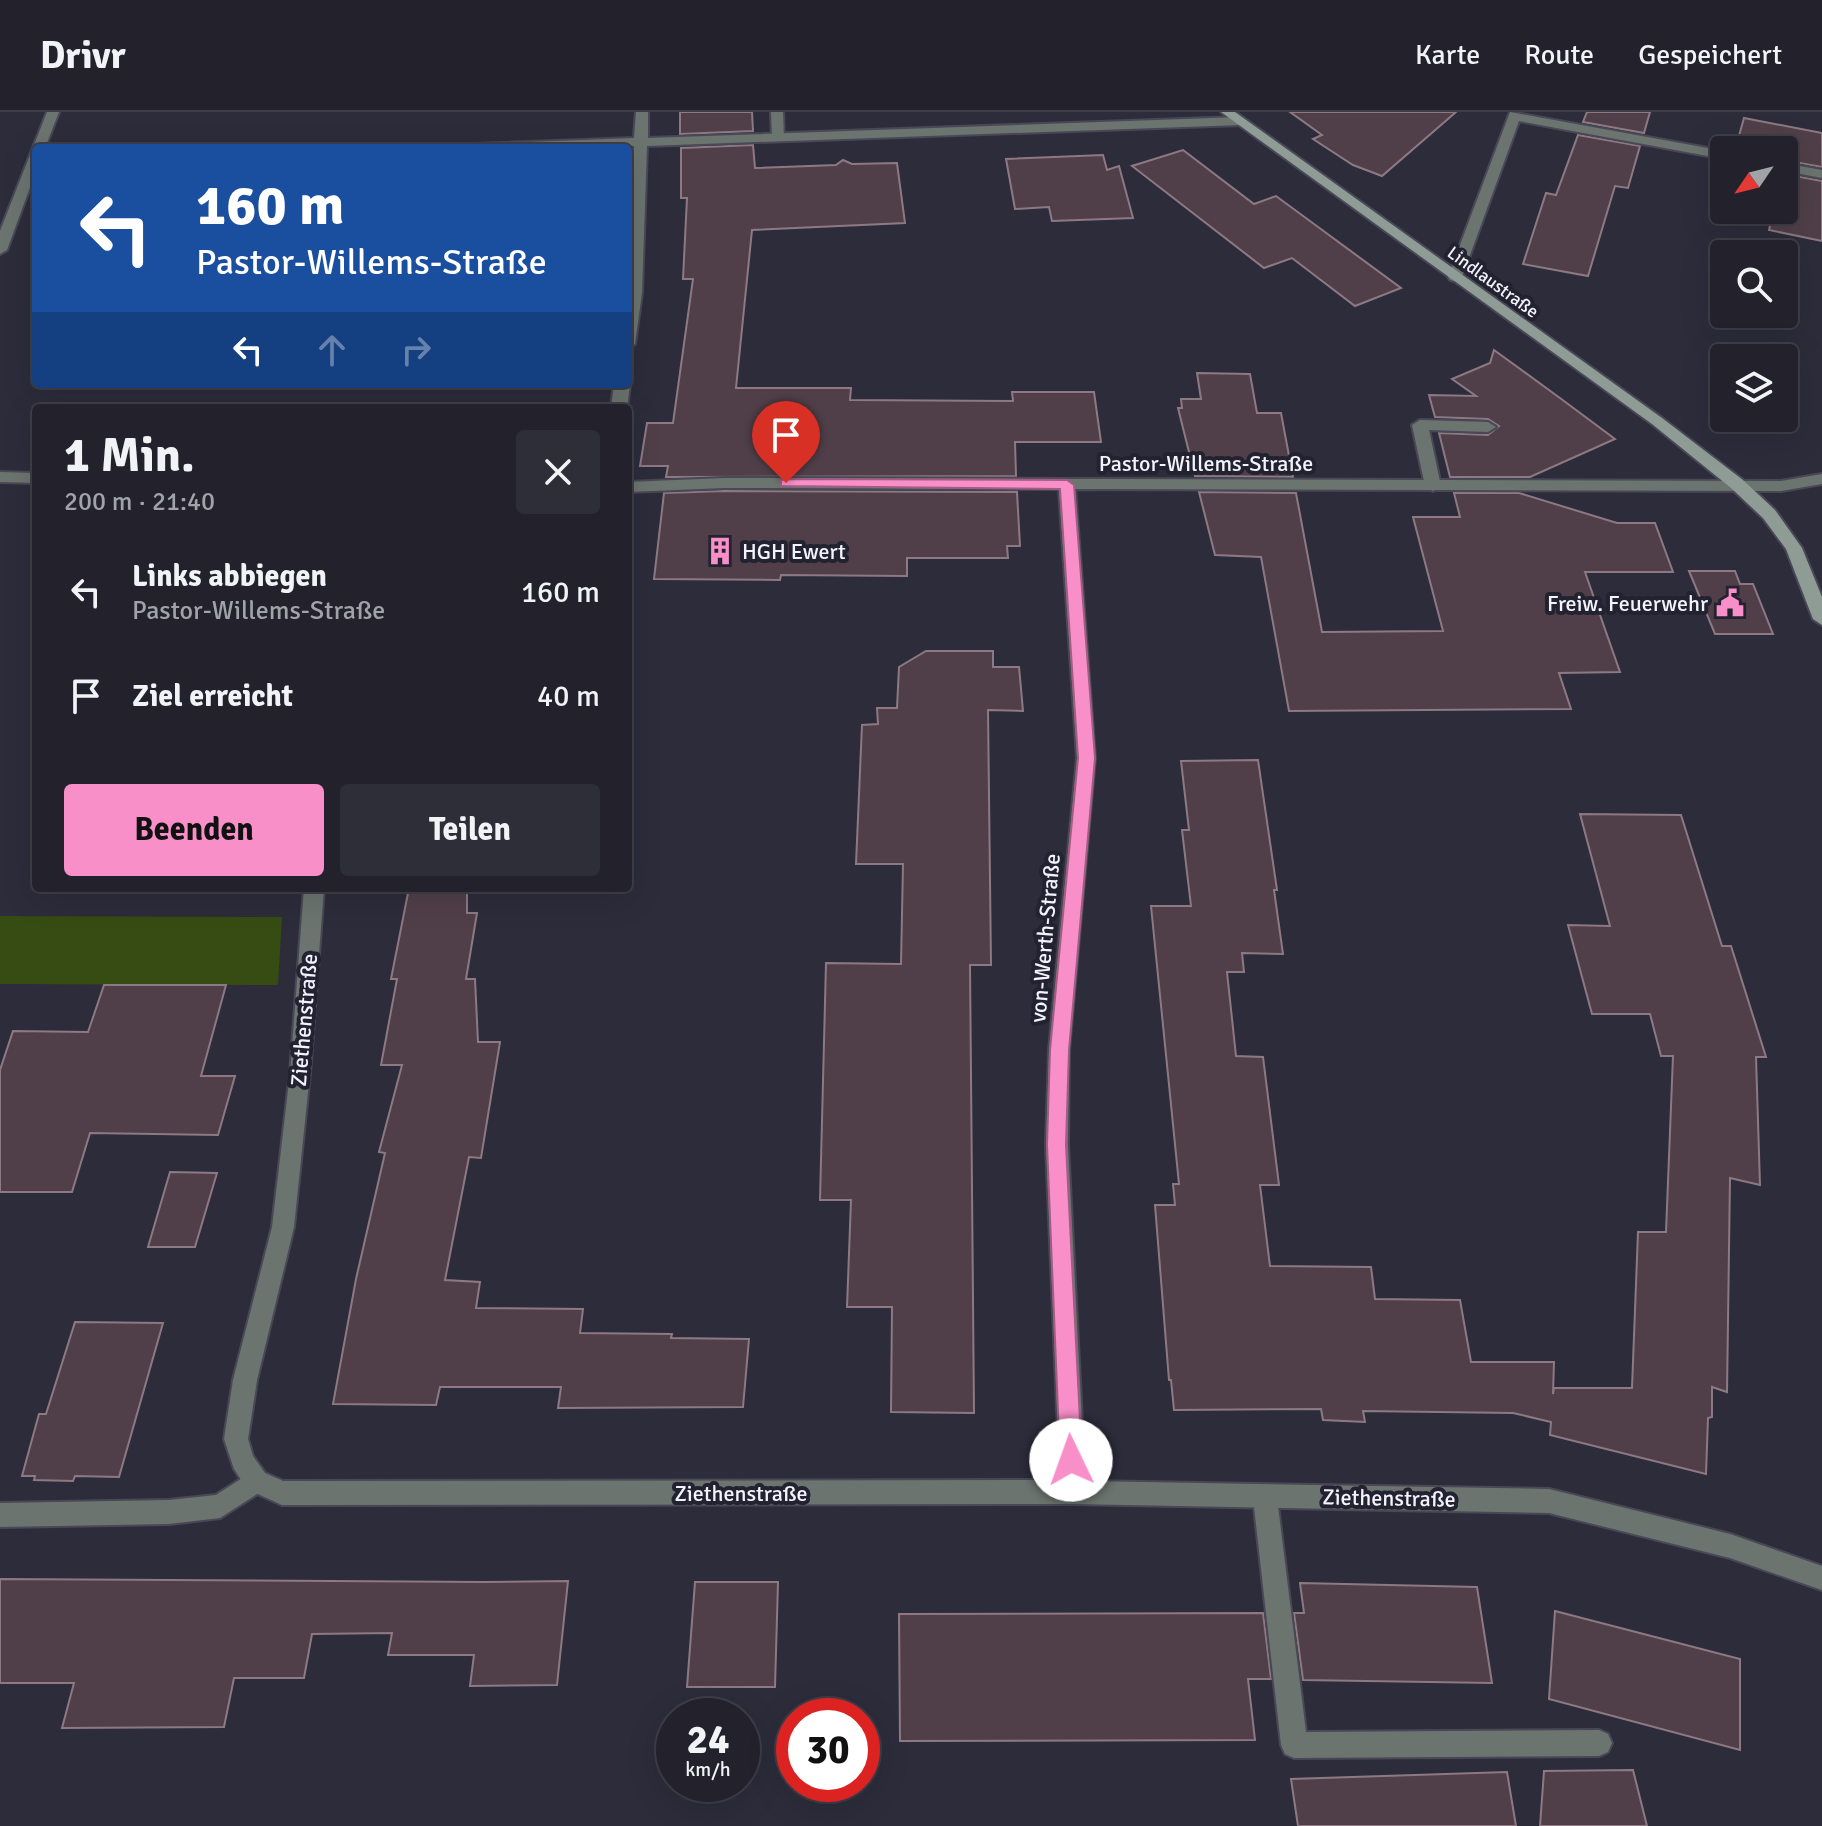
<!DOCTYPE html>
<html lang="de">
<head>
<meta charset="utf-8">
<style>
	:root { --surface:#22212c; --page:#2e2e38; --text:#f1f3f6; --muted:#a2a3a9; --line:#3f3e48; --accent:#f98fc9 }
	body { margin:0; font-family:Signika,sans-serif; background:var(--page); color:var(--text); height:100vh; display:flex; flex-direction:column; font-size:30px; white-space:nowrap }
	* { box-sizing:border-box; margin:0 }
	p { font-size:26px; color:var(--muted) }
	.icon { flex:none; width:44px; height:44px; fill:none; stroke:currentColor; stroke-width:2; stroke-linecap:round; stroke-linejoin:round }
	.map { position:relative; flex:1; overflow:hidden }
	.sheet { position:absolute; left:32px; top:292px; width:600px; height:488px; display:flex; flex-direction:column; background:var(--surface); border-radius:8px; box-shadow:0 8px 32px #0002,0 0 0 2px var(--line) }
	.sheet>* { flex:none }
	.hud { position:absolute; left:32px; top:32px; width:600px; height:244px; border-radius:8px; box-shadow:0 8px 32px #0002,0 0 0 2px var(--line); background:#1a4fa0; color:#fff; overflow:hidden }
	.needle { width:52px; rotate:235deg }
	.buttons { position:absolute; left:1710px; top:24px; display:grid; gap:16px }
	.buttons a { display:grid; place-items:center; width:88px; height:88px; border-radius:8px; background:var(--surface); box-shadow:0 8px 32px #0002,0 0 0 2px var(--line); font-size:40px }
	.speed { position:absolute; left:656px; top:1586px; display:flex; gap:16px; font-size:40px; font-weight:700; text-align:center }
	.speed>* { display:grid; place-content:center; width:104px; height:104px; border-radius:50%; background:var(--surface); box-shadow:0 8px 32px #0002,0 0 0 2px var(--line); line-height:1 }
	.speed small { font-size:20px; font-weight:400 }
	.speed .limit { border:12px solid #d22; background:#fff; color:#111 }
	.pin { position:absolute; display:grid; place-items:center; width:68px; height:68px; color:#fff; margin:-82px -34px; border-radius:50% 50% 50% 0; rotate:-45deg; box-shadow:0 0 8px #0007 }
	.pin .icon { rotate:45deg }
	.me { position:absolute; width:88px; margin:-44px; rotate:357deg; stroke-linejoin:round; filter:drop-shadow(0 0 6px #0008) }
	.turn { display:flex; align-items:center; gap:28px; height:168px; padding:0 32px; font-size:36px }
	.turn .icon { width:104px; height:104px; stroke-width:2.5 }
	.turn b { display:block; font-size:56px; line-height:68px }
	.lanes { display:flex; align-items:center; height:76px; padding:0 32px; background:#0003; justify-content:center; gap:40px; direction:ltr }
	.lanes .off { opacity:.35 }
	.round { display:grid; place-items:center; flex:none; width:84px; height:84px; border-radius:8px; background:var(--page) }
	.head { display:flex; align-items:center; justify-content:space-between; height:136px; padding:0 32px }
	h1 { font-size:48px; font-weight:700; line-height:60px }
	.button { display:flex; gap:16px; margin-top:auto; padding:16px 32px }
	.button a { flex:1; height:92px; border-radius:8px; background:var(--accent); color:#111; font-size:32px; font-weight:700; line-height:92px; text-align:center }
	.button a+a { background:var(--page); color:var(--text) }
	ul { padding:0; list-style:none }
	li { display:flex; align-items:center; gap:24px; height:104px; padding:0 32px }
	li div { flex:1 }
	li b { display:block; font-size:30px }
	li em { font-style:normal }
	header { display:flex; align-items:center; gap:48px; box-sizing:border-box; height:112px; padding:0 40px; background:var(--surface); border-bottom:2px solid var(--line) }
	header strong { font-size:38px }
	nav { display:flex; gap:44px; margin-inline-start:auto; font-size:28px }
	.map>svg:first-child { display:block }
	.green { fill:#364c12 }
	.building { fill:#503f48; stroke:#8d7983; stroke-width:2 }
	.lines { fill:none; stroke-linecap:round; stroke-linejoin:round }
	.lane-casing { stroke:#494856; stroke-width:4 }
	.street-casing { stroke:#494856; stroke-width:4 }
	.secondary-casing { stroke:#494856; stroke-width:4 }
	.lane { fill:#6c7470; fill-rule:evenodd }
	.street { fill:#6c7470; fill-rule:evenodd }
	.secondary { fill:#8e9c95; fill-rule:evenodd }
	.route { fill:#f98fc9; stroke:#a25d83; stroke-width:2 }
	.labels { text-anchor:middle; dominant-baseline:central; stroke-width:8; stroke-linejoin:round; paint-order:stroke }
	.far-street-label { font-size:18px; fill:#f3f3fd; stroke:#232231 }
	.street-label { font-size:22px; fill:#f3f3fd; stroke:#232231 }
	.poi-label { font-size:22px; fill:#f3f3fd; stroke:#232231; text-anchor:start }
</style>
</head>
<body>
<header>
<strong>Drivr</strong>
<nav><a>Karte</a><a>Route</a><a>Gespeichert</a></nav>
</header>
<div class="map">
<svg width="1822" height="1714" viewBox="0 0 1822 1714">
	<rect width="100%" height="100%" fill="#2d2c3b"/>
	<path class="green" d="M0,804L282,805L278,873L0,872Z"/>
	<g class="building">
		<path d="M680,0H752L753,19L680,22Z"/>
		<path d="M1290,0H1456L1382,64L1353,53L1313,27L1322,23Z"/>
		<path d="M1587,0H1650L1644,21L1583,10Z"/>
		<path d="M1744,6L1822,21V55L1784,48V38H1735Z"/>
		<path d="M1578,23L1640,34L1628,76L1615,74L1588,164L1523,152L1546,81L1556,83Z"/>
		<path d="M753,33L755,56L836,53L843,48L852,52L897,51L905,111L752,118L736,276H851L850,288L1013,289L1012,280H1094L1101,330H1015L1016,364L666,365L668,354H640L647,311H673L693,167H683L687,86H681V36Z"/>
		<path d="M1183,38L1254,92L1276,84L1401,176L1355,194L1292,146L1264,156L1132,54Z"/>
		<path d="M1103,43L1107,58L1119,54L1133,106L1052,109L1049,95L1015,97L1006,47Z"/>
		<path d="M1784,62L1822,69V129L1769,118L1772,105L1736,98H1784Z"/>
		<path d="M1494,238L1564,289L1615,327L1530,365H1450L1439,321L1488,323L1499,314L1488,307L1435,305L1429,283L1476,284L1452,267L1490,251Z"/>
		<path d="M1197,261L1250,262L1257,301H1281L1293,365L1195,364L1178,296H1182L1181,287H1201Z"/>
		<path d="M724,379L1017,380L1020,434H1007L1008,446H907V464L781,463L780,468L654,467L664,381Z"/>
		<path d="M1199,380L1296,381L1322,520L1443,519L1413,405H1460L1454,381H1519L1617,411H1655L1673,460H1585L1620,560L1559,561L1571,597L1289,599L1261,445L1215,443Z"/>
		<path d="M1689,459H1735L1740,472H1753L1773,522H1715Z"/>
		<path d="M926,539H993V555H1019L1023,599L988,598L991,853H970L974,1301L891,1300L892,1195H847L851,1088H820L826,851L901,852L903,752H856L862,613L878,612L877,596H897L899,555Z"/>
		<path d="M1258,648L1277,778H1274L1283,842L1242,841L1244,860H1227L1236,944L1263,945L1279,1073H1260L1270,1154L1371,1155L1375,1187L1460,1188L1471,1250H1554L1553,1282L1554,1276H1632L1638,1120H1666L1673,944H1661L1650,902H1592L1568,813L1610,814L1580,702L1681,703L1722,834H1731L1766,945H1756L1760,1073L1730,1066L1727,1280L1712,1275V1305L1708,1306L1706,1362L1550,1323L1551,1310L1513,1301L1363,1299L1365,1310L1323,1308L1321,1297L1174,1298L1171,1268H1169L1155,1093H1175L1173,1072H1179L1151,794H1191L1182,718H1189L1181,649Z"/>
		<path d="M409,776H467V801H477L466,867H475L478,930H500L481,1046L469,1045L445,1168L480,1170L476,1196L583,1197L580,1221L672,1222L671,1226L749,1227L743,1295L558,1296L561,1275H440L436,1293L333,1292L356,1167L385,1041L379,1040L402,953H381L397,867H391Z"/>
		<path d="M104,873H226L201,964H235L218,1023L90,1021L72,1080H0V958L13,919L88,920Z"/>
		<path d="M170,1060L217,1061L195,1135H148Z"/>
		<path d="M75,1210L163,1211L119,1365L75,1364L73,1369L34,1368L35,1364H22L39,1302H46Z"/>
		<path d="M0,1467L484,1470L568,1469L557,1573L470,1574L474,1543H388L392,1521L312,1522L304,1566H234L224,1615L62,1616L74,1571H0Z"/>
		<path d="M695,1470H778L775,1575H687Z"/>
		<path d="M1300,1471L1477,1475L1492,1571L1303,1568L1294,1501H1304Z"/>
		<path d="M1555,1499L1740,1547V1638L1549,1587Z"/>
		<path d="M1263,1501L1271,1567H1248L1255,1628L900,1629L899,1502Z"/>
		<path d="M1633,1658L1647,1714H1540L1544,1659Z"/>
		<path d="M1507,1660L1516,1714H1298L1291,1667Z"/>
	</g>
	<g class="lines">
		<defs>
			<g id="lane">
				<path d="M771,0H783L784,29L772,26Z"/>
				<path d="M1420,308L1488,310L1496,315L1488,320L1429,318L1441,374L1433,379L1425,374L1412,313Z"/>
				<path d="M256,1357L265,1361L268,1369L265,1377L220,1406L169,1412L0,1415V1391L169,1388L216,1383Z"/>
				<path d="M1265,1374L1274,1378L1277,1386L1306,1620L1599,1618L1608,1622L1612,1631L1608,1640L1599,1644L1294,1646L1285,1642L1281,1633L1253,1386L1256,1378Z"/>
			</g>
			<g id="street">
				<path d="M47,0H59L45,36H36V59L7,138L0,142V119Z"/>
				<path d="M636,0H648V26L1240,5L1247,9L1240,13L647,34L642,181L635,232L628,236L634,34L469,36L476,32L634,26Z"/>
				<path d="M1510,0L1724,39V47L1519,9L1462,165L1455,169L1450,168L1448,165Z"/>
				<path d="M1784,51L1822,58V66L1784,59Z"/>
				<path d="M628,270L630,272L627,296H611L614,272Z"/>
				<path d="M0,360L36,361V371L0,370Z"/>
				<path d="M1822,362V372L1781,379L1075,377L1095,646L1069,938L1068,1033L1085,1369L1549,1377L1730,1422L1822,1454V1478L1730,1446L1549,1401L1073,1392L282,1393L247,1377L234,1357L224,1327L233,1268L272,1115L290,961L304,776H324L310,961L294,1115L257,1268L248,1327L253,1344L265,1361L283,1369L1060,1368L1046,1033L1049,938L1077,646L1059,377L724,376L628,380V370L724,366L1781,369Z"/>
			</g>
			<path id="secondary" d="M1221,0H1235L1662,306L1743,368L1775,398L1802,436L1822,485V513L1813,507L1786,437L1763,406L1731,376L1652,312Z"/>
		</defs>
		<use href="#lane" class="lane-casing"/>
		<use href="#street" class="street-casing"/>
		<use href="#secondary" class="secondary-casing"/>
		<use href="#lane" class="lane"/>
		<use href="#street" class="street"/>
		<use href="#secondary" class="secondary"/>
	</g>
	<path class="route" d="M786,367L1067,368L1074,373L1095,646L1069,938L1066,1033L1082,1348L1079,1356L1071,1359L1063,1356L1060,1348L1047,1033L1050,938L1078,646L1060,377L781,374V368Z"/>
	<defs>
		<symbol id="building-bare" viewBox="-9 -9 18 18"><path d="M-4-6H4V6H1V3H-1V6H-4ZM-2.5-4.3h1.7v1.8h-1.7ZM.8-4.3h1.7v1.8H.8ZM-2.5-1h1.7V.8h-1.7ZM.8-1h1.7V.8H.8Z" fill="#f98fc9" stroke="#232231" stroke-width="2.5" paint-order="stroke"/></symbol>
		<symbol id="civic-bare" viewBox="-9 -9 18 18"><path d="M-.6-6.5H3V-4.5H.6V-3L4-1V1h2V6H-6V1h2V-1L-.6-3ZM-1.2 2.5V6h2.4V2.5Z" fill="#f98fc9" stroke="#232231" stroke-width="2.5" paint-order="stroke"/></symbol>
	</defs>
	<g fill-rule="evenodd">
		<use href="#building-bare" x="700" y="419" width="40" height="40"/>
		<use href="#civic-bare" x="1710" y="471" width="40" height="40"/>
	</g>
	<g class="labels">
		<g class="far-street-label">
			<text transform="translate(1493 170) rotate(36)">Lindlaustraße</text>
		</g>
		<g class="street-label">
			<text x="1206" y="351">Pastor-Willems-Straße</text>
			<text transform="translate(1045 826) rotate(-85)">von-Werth-Straße</text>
			<text transform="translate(304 908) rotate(-85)">Ziethenstraße</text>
			<text x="741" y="1381">Ziethenstraße</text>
			<text transform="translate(1389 1386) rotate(1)">Ziethenstraße</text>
		</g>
		<g class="poi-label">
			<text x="742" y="439">HGH Ewert</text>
			<text x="1708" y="491" text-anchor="end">Freiw. Feuerwehr</text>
		</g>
	</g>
</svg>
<div class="buttons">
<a><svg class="needle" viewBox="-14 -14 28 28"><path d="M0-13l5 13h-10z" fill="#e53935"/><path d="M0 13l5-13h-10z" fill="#a2a3a9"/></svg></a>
<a><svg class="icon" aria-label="search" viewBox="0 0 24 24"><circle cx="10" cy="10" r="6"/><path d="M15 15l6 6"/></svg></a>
<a><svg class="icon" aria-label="layers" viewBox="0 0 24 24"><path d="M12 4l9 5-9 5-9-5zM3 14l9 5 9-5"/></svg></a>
</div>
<div class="speed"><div>24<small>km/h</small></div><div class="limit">30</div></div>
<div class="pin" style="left:786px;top:371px;background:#d93025"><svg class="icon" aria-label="arrive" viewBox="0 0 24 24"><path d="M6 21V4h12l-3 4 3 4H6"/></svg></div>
<svg class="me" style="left:1071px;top:1348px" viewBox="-20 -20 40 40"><circle r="19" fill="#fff"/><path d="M0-13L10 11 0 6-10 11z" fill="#f98fc9"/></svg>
<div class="hud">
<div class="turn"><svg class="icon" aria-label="left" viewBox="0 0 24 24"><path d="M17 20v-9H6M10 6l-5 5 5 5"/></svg><div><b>160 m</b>Pastor-Willems-Straße</div></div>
<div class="lanes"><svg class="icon" aria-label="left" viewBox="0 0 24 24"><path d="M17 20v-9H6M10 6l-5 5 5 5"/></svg><svg class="icon off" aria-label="ahead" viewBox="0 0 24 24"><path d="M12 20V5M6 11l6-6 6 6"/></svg><svg class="icon off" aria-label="right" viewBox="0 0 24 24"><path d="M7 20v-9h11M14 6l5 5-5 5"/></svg></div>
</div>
<section class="sheet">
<div class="head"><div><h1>1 Min.</h1><p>200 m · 21:40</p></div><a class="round"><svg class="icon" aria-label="close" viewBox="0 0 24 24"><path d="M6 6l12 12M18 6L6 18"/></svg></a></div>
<ul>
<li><svg class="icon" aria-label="left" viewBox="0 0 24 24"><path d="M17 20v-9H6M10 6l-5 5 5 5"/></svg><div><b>Links abbiegen</b><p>Pastor-Willems-Straße</p></div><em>160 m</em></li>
<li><svg class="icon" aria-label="arrive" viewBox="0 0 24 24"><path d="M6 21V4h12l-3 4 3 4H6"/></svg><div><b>Ziel erreicht</b></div><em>40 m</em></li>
</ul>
<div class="button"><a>Beenden</a><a>Teilen</a></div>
</section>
</div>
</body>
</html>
